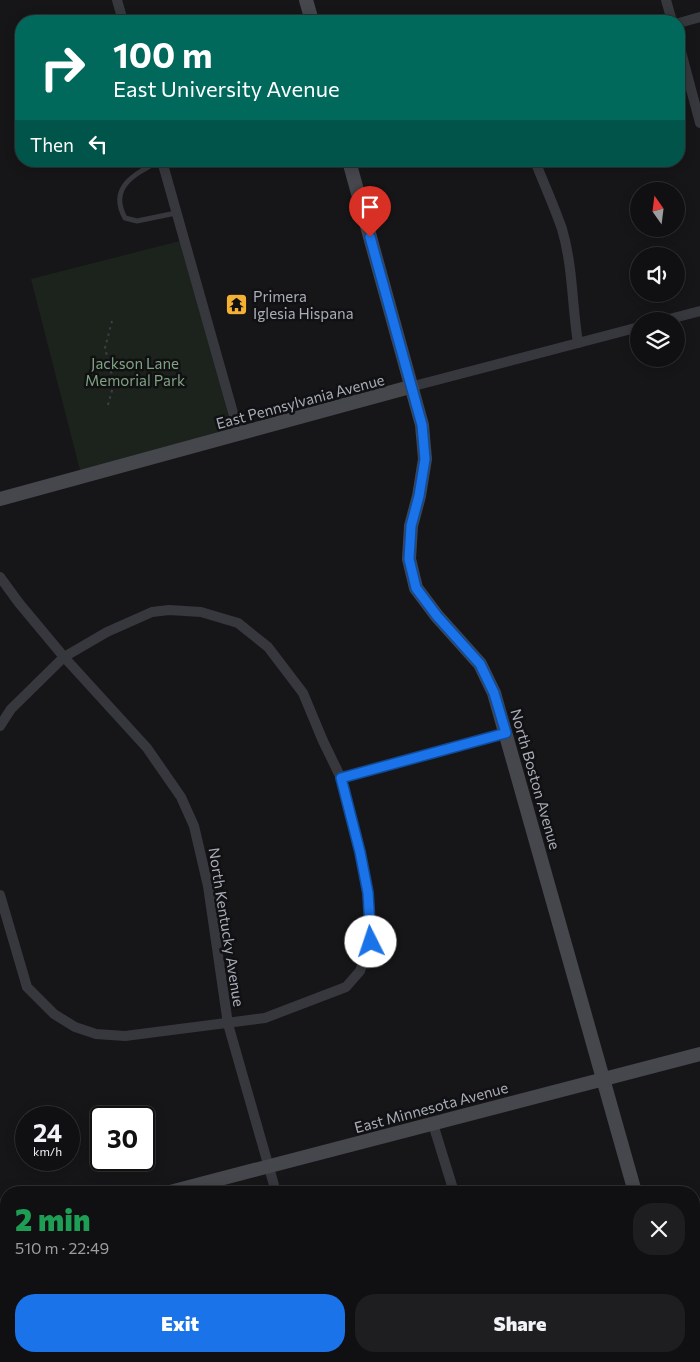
<!DOCTYPE html>
<html lang="en">
<head>
<meta charset="utf-8">
<style>
	:root { --surface:#101012; --page:#1e1e20; --text:#f1f3f6; --muted:#9c9d9f; --line:#303032; --accent:#1a73e8 }
	body { margin:0; font-family:Commissioner,sans-serif; background:var(--page); color:var(--text); height:100vh; display:flex; flex-direction:column; font-size:19px; white-space:nowrap }
	* { box-sizing:border-box; margin:0 }
	p { font-size:16px; color:var(--muted) }
	.icon { flex:none; width:28px; height:28px; fill:none; stroke:currentColor; stroke-width:2; stroke-linecap:round; stroke-linejoin:round }
	.map { position:relative; flex:1; overflow:hidden }
	.details { position:absolute; left:0px; top:1186px; width:700px; height:176px; display:flex; flex-direction:column; background:var(--surface); border-radius:20px 20px 0 0; box-shadow:0 2px 12px #0003,0 0 0 1px var(--line) }
	.details>* { flex:none }
	.banner { position:absolute; left:15px; top:15px; width:670px; height:152px; border-radius:20px; box-shadow:0 2px 12px #0003,0 0 0 1px var(--line); background:#00695c; color:#fff; overflow:hidden }
	.needle { width:32px; rotate:346deg }
	.controls { position:absolute; left:630px; top:182px; display:grid; gap:10px }
	.controls a { display:grid; place-items:center; width:55px; height:55px; border-radius:50%; background:var(--surface); box-shadow:0 2px 12px #0003,0 0 0 1px var(--line); font-size:25px }
	.speed { position:absolute; left:15px; top:1106px; display:flex; gap:10px; font-size:25px; font-weight:700; text-align:center }
	.speed>* { display:grid; place-content:center; width:65px; height:65px; border-radius:50%; background:var(--surface); box-shadow:0 2px 12px #0003,0 0 0 1px var(--line); line-height:1 }
	.speed small { font-size:12px; font-weight:400 }
	.speed .limit { border:2px solid #111; border-radius:8px; background:#fff; color:#111 }
	.pin { position:absolute; display:grid; place-items:center; width:42px; height:42px; color:#fff; margin:-51px -21px; border-radius:50% 50% 50% 0; rotate:-45deg; box-shadow:0 0 5px #0007 }
	.pin .icon { rotate:45deg }
	.me { position:absolute; width:55px; margin:-28px; rotate:356deg; stroke-linejoin:round; filter:drop-shadow(0 0 4px #0008) }
	.turn { display:flex; align-items:center; gap:18px; height:105px; padding:0 15px; font-size:22px }
	.turn .icon { width:65px; height:65px; stroke-width:2.5 }
	.turn b { display:block; font-size:35px; line-height:42px }
	.then { display:flex; align-items:center; height:48px; padding:0 15px; background:#0003; gap:10px; font-size:19px }
	.round { display:grid; place-items:center; flex:none; width:52px; height:52px; border-radius:20px; background:var(--page) }
	.summary { display:flex; align-items:center; justify-content:space-between; height:85px; padding:0 15px }
	h1 { font-size:30px; font-weight:800; line-height:38px; color:#1e9e55 }
	.cta { display:flex; gap:10px; margin-top:auto; padding:10px 15px }
	.cta a { flex:1; height:58px; border-radius:20px; background:var(--accent); color:#fff; font-size:20px; font-weight:800; line-height:58px; text-align:center }
	.cta a+a { background:var(--page); color:var(--text) }
	.map>svg:first-child { display:block }
	.built { fill:#222225 }
	.green { fill:#1c231d }
	.lines { fill:none; stroke-linecap:round; stroke-linejoin:round }
	.path { stroke:#3d3f44; stroke-width:2; stroke-dasharray:2.5 4; stroke-linecap:butt }
	.lane { stroke:#37383d; stroke-width:5 }
	.street { stroke:#37383d; stroke-width:10 }
	.secondary { stroke:#45474d; stroke-width:14 }
	.route-casing { stroke:#114b97; stroke-width:12 }
	.route { stroke:#1a73e8; stroke-width:9 }
	.labels { text-anchor:middle; dominant-baseline:central; stroke-width:5; stroke-linejoin:round; paint-order:stroke }
	.poi-label { font-size:15px; fill:#a8adb8; stroke:#111113; text-anchor:start }
	.park-label { font-size:15px; fill:#7fa381; stroke:#111113 }
	.street-label { font-size:15px; fill:#a8adb8; stroke:#111113 }
</style>
</head>
<body>
<div class="map">
<svg width="700" height="1362" viewBox="0 0 700 1362">
	<rect width="100%" height="100%" fill="#161618"/>
	<path class="built" d="M0,1238L6,1262V1356H31L33,1362H0Z"/>
	<path class="green" d="M180,241L231,425L228,433L80,470L31,279Z"/>
	<g class="lines">
		<path class="path" d="M108,405L114,383L105,348L112,321"/>
		<path class="lane" d="M159,161C135,174 108,187 125,218L137,221L176,213"/>
		<g class="street">
			<path d="M117,0L123,21"/>
			<path d="M666,0L672,21"/>
			<path d="M679,23L700,17"/>
			<path d="M679,44L700,123"/>
			<path d="M162,161L239,434"/>
			<path d="M535,161C544,184 554,206 562,229C573,266 572,306 578,343"/>
			<path d="M662,321L700,311"/>
			<path d="M410,387L639,327"/>
			<path d="M0,577L19,603L64,657L147,748L181,797L194,826L208,886L228,1024L276,1192"/>
			<path d="M0,726L11,709L64,657L107,632L152,612L169,610L201,612L238,623L268,647L303,693L323,741L341,778L360,852L368,893L371,942L360,971L346,987L265,1018L125,1036L96,1034L75,1027L54,1014L27,987L0,895"/>
			<path d="M341,778L506,733"/>
			<path d="M433,1124L454,1192"/>
			<path d="M694,1239L700,1238"/>
			<path d="M141,1356L143,1362"/>
			<path d="M319,1356L321,1362"/>
			<path d="M501,1356L503,1362"/>
		</g>
		<g class="secondary">
			<path d="M306,0L312,21"/>
			<path d="M349,161L422,425L425,459L419,496L411,526L409,559L416,588L437,616L480,664L494,693L635,1192"/>
			<path d="M0,499L410,387"/>
			<path d="M170,1192L700,1054"/>
			<path d="M0,1237L6,1235"/>
			<path d="M679,1356L681,1362"/>
		</g>
	</g>
	<g class="lines">
		<defs>
			<path id="route" d="M370,237L422,425L425,459L419,496L411,526L409,559L416,588L437,616L480,664L494,693L506,733L341,778L360,852L368,893L371,942"/>
		</defs>
		<use href="#route" class="route-casing"/>
		<use href="#route" class="route"/>
	</g>
	<defs>
		<symbol id="temple-square" viewBox="-11 -11 22 22"><rect x="-9" y="-9" width="18" height="18" rx="4" fill="#f2b134" stroke="#111113"/><path d="M0-6L5-2H3V0L6.5 2.5H4V6H1.5V3h-3V6H-4V2.5H-6.5L-3 0V-2H-5Z" fill="#111"/></symbol>
	</defs>
	<g fill-rule="evenodd">
		<use href="#temple-square" x="224" y="292" width="25" height="25"/>
	</g>
	<g class="labels">
		<g class="poi-label">
			<text x="253" y="296">Primera<tspan x="253" dy="17">Iglesia Hispana</tspan></text>
		</g>
		<g class="park-label">
			<text x="135" y="363">Jackson Lane<tspan x="135" dy="17">Memorial Park</tspan></text>
		</g>
		<g class="street-label">
			<text transform="translate(300 401) rotate(-15)">East Pennsylvania Avenue</text>
			<text transform="translate(536 779) rotate(74)">North Boston Avenue</text>
			<text transform="translate(227 927) rotate(81)">North Kentucky Avenue</text>
			<text transform="translate(431 1107) rotate(-15)">East Minnesota Avenue</text>
		</g>
	</g>
</svg>
<div class="controls">
<a><svg class="needle" viewBox="-14 -14 28 28"><path d="M0-13l5 13h-10z" fill="#e53935"/><path d="M0 13l5-13h-10z" fill="#9c9d9f"/></svg></a>
<a><svg class="icon" aria-label="sound" viewBox="0 0 24 24"><path d="M4 9h4l5-4v14l-5-4H4zM17 9q2 3 0 6"/></svg></a>
<a><svg class="icon" aria-label="layers" viewBox="0 0 24 24"><path d="M12 4l9 5-9 5-9-5zM3 14l9 5 9-5"/></svg></a>
</div>
<div class="speed"><div>24<small>km/h</small></div><div class="limit">30</div></div>
<div class="pin" style="left:370px;top:237px;background:#d93025"><svg class="icon" aria-label="arrive" viewBox="0 0 24 24"><path d="M6 21V4h12l-3 4 3 4H6"/></svg></div>
<svg class="me" style="left:371px;top:942px" viewBox="-20 -20 40 40"><circle r="19" fill="#fff"/><path d="M0-13L10 11 0 6-10 11z" fill="#1a73e8"/></svg>
<div class="banner">
<div class="turn"><svg class="icon" aria-label="right" viewBox="0 0 24 24"><path d="M7 20v-9h11M14 6l5 5-5 5"/></svg><div><b>100 m</b>East University Avenue</div></div>
<div class="then">Then<svg class="icon" aria-label="left" viewBox="0 0 24 24"><path d="M17 20v-9H6M10 6l-5 5 5 5"/></svg></div>
</div>
<section class="details">
<div class="summary"><div><h1>2 min</h1><p>510 m · 22:49</p></div><a class="round"><svg class="icon" aria-label="close" viewBox="0 0 24 24"><path d="M6 6l12 12M18 6L6 18"/></svg></a></div>
<div class="cta"><a>Exit</a><a>Share</a></div>
</section>
</div>
</body>
</html>
